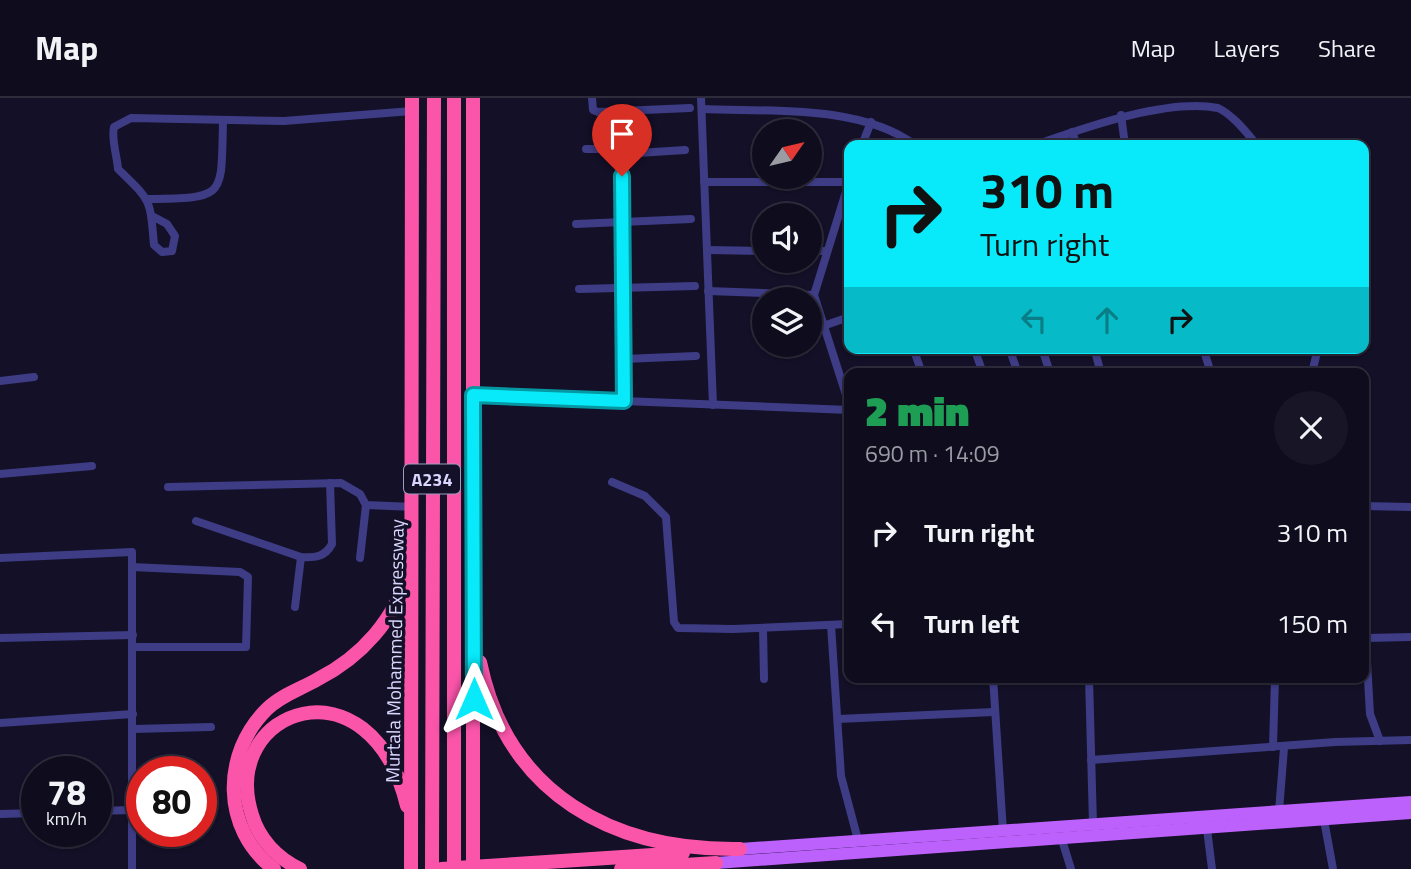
<!DOCTYPE html>
<html lang="en">
<head>
<meta charset="utf-8">
<style>
	:root { --surface:#0e0c1d; --page:#171526; --text:#f1f3f6; --muted:#9b9ba4; --line:#2e2c3b }
	body { margin:0; font-family:"Titillium Web",sans-serif; background:var(--page); color:var(--text); height:100vh; display:flex; flex-direction:column; font-size:26px; white-space:nowrap }
	* { box-sizing:border-box; margin:0 }
	p { font-size:23px; color:var(--muted) }
	.icon { flex:none; width:38px; height:38px; fill:none; stroke:currentColor; stroke-width:2; stroke-linecap:round; stroke-linejoin:round }
	.map { position:relative; flex:1; overflow:hidden }
	.drawer { position:absolute; left:844px; top:270px; width:525px; height:315px; display:flex; flex-direction:column; background:var(--surface); border-radius:14px; box-shadow:0 2px 5px #0004,0 0 0 2px var(--line) }
	.drawer>* { flex:none }
	.guide { position:absolute; left:844px; top:42px; width:525px; height:214px; border-radius:14px; box-shadow:0 2px 5px #0004,0 0 0 2px var(--line); background:#08e9f9; color:#111; overflow:hidden }
	.needle { width:46px; rotate:56deg }
	.controls { position:absolute; left:752px; top:21px; display:grid; gap:14px }
	.controls a { display:grid; place-items:center; width:70px; height:70px; border-radius:50%; background:var(--surface); box-shadow:0 2px 5px #0004,0 0 0 2px var(--line); font-size:35px }
	.speed { position:absolute; left:21px; top:658px; display:flex; gap:14px; font-size:35px; font-weight:700; text-align:center }
	.speed>* { display:grid; place-content:center; width:91px; height:91px; border-radius:50%; background:var(--surface); box-shadow:0 2px 5px #0004,0 0 0 2px var(--line); line-height:1 }
	.speed small { font-size:18px; font-weight:400 }
	.speed .limit { border:10px solid #d22; background:#fff; color:#111 }
	.pin { position:absolute; display:grid; place-items:center; width:60px; height:60px; color:#fff; margin:-72px -30px; border-radius:50% 50% 50% 0; rotate:-45deg; box-shadow:0 0 7px #0007 }
	.pin .icon { rotate:45deg }
	.me { position:absolute; width:77px; margin:-38px; rotate:0deg; stroke-linejoin:round; filter:drop-shadow(0 0 5px #0008) }
	.turn { display:flex; align-items:center; gap:24px; height:147px; padding:0 21px; font-size:32px }
	.turn .icon { width:91px; height:91px; stroke-width:2.5 }
	.turn b { display:block; font-size:49px; line-height:60px }
	.lanes { display:flex; align-items:center; height:66px; padding:0 21px; background:#0003; justify-content:center; gap:35px; direction:ltr }
	.lanes .off { opacity:.35 }
	.round { display:grid; place-items:center; flex:none; width:74px; height:74px; border-radius:37px; background:var(--page) }
	.head { display:flex; align-items:center; justify-content:space-between; height:119px; padding:0 21px }
	h1 { font-size:42px; font-weight:800; line-height:52px; color:#1e9e55 }
	ul { padding:0; list-style:none }
	li { display:flex; align-items:center; gap:21px; height:91px; padding:0 21px }
	li div { flex:1 }
	li b { display:block; font-size:26px }
	li em { font-style:normal }
	header { display:flex; align-items:center; gap:42px; box-sizing:border-box; height:98px; padding:0 35px; background:var(--surface); border-bottom:2px solid var(--line) }
	header strong { font-size:33px }
	nav { display:flex; gap:38px; margin-inline-start:auto; font-size:24px }
	.map>svg:first-child { display:block }
	.lines { fill:none; stroke-linecap:round; stroke-linejoin:round }
	.street { stroke:#3d3c85; stroke-width:8 }
	.primary { stroke:#bc61fb; stroke-width:12 }
	.highway { stroke:#fb55aa; stroke-width:14 }
	.highway-bridge { stroke:#fb55aa; stroke-width:14 }
	.route-casing { stroke:#0597a2; stroke-width:18 }
	.route { stroke:#08e9f9; stroke-width:12 }
	.labels { text-anchor:middle; dominant-baseline:central; stroke-width:7; stroke-linejoin:round; paint-order:stroke }
	.shield { fill:#131027; stroke:#9e9bbe; stroke-width:2 }
	.shield-label { font-size:18px; font-weight:bold; fill:#dad7fe }
	.street-label { font-size:19px; fill:#dad7fe; stroke:#131027 }
</style>
</head>
<body>
<header>
<strong>Map</strong>
<nav><a>Map</a><a>Layers</a><a>Share</a></nav>
</header>
<div class="map">
<svg width="1411" height="771" viewBox="0 0 1411 771">
	<rect width="100%" height="100%" fill="#131027"/>
	<g class="lines">
		<g class="street">
			<path d="M592,0L593,12L598,14L690,10"/>
			<path d="M701,0L713,307"/>
			<path d="M702,11C768,14 860,6 915,47"/>
			<path d="M621,15L624,304"/>
			<path d="M1121,17L1125,47"/>
			<path d="M1072,34L1077,47"/>
			<path d="M862,47L871,24"/>
			<path d="M1035,47C1084,30 1167,0 1218,10C1233,17 1246,34 1257,47"/>
			<path d="M586,51H621"/>
			<path d="M622,56L685,52"/>
			<path d="M704,84H849L814,197L849,306"/>
			<path d="M148,101C227,100 221,100 223,23"/>
			<path d="M152,118L167,126L175,138L172,153L162,154L154,147C150,100 151,103 118,71C117,57 111,41 114,29L131,20L284,23L412,13"/>
			<path d="M576,126L691,121"/>
			<path d="M707,152L765,153"/>
			<path d="M810,153H825"/>
			<path d="M579,191L695,188"/>
			<path d="M708,193L814,197"/>
			<path d="M823,228L849,219"/>
			<path d="M913,250L922,275"/>
			<path d="M974,250L983,275"/>
			<path d="M1009,250L1018,275"/>
			<path d="M1042,250L1050,275"/>
			<path d="M1094,250L1101,275"/>
			<path d="M1203,250L1211,275"/>
			<path d="M624,261L696,258"/>
			<path d="M1312,275L1318,250"/>
			<path d="M0,283L34,279"/>
			<path d="M473,297L849,312"/>
			<path d="M0,376L92,368"/>
			<path d="M612,384L645,398L666,419L674,524L678,530L733,531L849,526"/>
			<path d="M168,389L341,385L360,396L366,407L414,409"/>
			<path d="M1363,408L1411,409"/>
			<path d="M196,423L301,459C315,460 325,459 332,446L330,385"/>
			<path d="M0,460L132,454V771"/>
			<path d="M360,460L366,407"/>
			<path d="M132,469L240,474L248,479L246,549H133"/>
			<path d="M1363,493L1370,616L1380,643"/>
			<path d="M295,509L301,459"/>
			<path d="M831,527L841,678L858,742"/>
			<path d="M763,530L764,581"/>
			<path d="M0,540L133,537"/>
			<path d="M1366,540L1411,539"/>
			<path d="M993,579L1003,733"/>
			<path d="M1089,579L1093,726"/>
			<path d="M838,621L994,614"/>
			<path d="M0,625L133,616"/>
			<path d="M133,631L211,629"/>
			<path d="M1273,649L1275,579"/>
			<path d="M1091,662L1335,644L1411,642"/>
			<path d="M96,713L132,712"/>
			<path d="M1279,713L1284,650"/>
			<path d="M0,716L37,715"/>
			<path d="M1324,722L1333,771"/>
			<path d="M1207,731L1212,771"/>
			<path d="M1062,742L1071,771"/>
		</g>
		<g class="primary">
			<path d="M740,751L1411,704"/>
			<path d="M716,765L1411,715"/>
		</g>
		<g class="highway">
			<path d="M473,0V760"/>
			<path d="M480,564C507,697 614,753 740,751"/>
			<path d="M454,762V0"/>
			<path d="M274,771C221,731 222,655 267,611C281,597 301,591 318,581C361,559 396,521 408,473"/>
			<path d="M300,771C277,760 259,741 252,717C218,610 371,557 407,708"/>
			<path d="M411,771L412,0"/>
			<path d="M432,771L434,0"/>
			<path d="M441,771L683,755"/>
			<path d="M621,771L716,765"/>
		</g>
		<g class="highway-bridge">
			<path d="M454,762V771"/>
			<path d="M473,771V760"/>
		</g>
	</g>
	<g class="lines">
		<defs>
			<path id="route" d="M474,601L473,297L624,303L622,78"/>
		</defs>
		<use href="#route" class="route-casing"/>
		<use href="#route" class="route"/>
	</g>
	<g class="labels">
		<rect class="shield" x="404" y="366.5" width="56" height="29" rx="5"/>
		<g class="shield-label">
			<text x="432" y="381">A234</text>
		</g>
		<g class="street-label">
			<text transform="translate(394 553) rotate(-89)">Murtala Mohammed Expressway</text>
		</g>
	</g>
</svg>
<div class="controls">
<a><svg class="needle" viewBox="-14 -14 28 28"><path d="M0-13l5 13h-10z" fill="#e53935"/><path d="M0 13l5-13h-10z" fill="#9b9ba4"/></svg></a>
<a><svg class="icon" aria-label="sound" viewBox="0 0 24 24"><path d="M4 9h4l5-4v14l-5-4H4zM17 9q2 3 0 6"/></svg></a>
<a><svg class="icon" aria-label="layers" viewBox="0 0 24 24"><path d="M12 4l9 5-9 5-9-5zM3 14l9 5 9-5"/></svg></a>
</div>
<div class="speed"><div>78<small>km/h</small></div><div class="limit">80</div></div>
<div class="pin" style="left:622px;top:78px;background:#d93025"><svg class="icon" aria-label="arrive" viewBox="0 0 24 24"><path d="M6 21V4h12l-3 4 3 4H6"/></svg></div>
<svg class="me" style="left:474px;top:601px" viewBox="-20 -20 40 40"><path d="M0-17L14 15 0 8-14 15z" fill="#08e9f9" stroke="#fff" stroke-width="4"/></svg>
<div class="guide">
<div class="turn"><svg class="icon" aria-label="right" viewBox="0 0 24 24"><path d="M7 20v-9h11M14 6l5 5-5 5"/></svg><div><b>310 m</b>Turn right</div></div>
<div class="lanes"><svg class="icon off" aria-label="left" viewBox="0 0 24 24"><path d="M17 20v-9H6M10 6l-5 5 5 5"/></svg><svg class="icon off" aria-label="ahead" viewBox="0 0 24 24"><path d="M12 20V5M6 11l6-6 6 6"/></svg><svg class="icon" aria-label="right" viewBox="0 0 24 24"><path d="M7 20v-9h11M14 6l5 5-5 5"/></svg></div>
</div>
<section class="drawer">
<div class="head"><div><h1>2 min</h1><p>690 m · 14:09</p></div><a class="round"><svg class="icon" aria-label="close" viewBox="0 0 24 24"><path d="M6 6l12 12M18 6L6 18"/></svg></a></div>
<ul>
<li><svg class="icon" aria-label="right" viewBox="0 0 24 24"><path d="M7 20v-9h11M14 6l5 5-5 5"/></svg><div><b>Turn right</b></div><em>310 m</em></li>
<li><svg class="icon" aria-label="left" viewBox="0 0 24 24"><path d="M17 20v-9H6M10 6l-5 5 5 5"/></svg><div><b>Turn left</b></div><em>150 m</em></li>
</ul>
</section>
</div>
</body>
</html>
